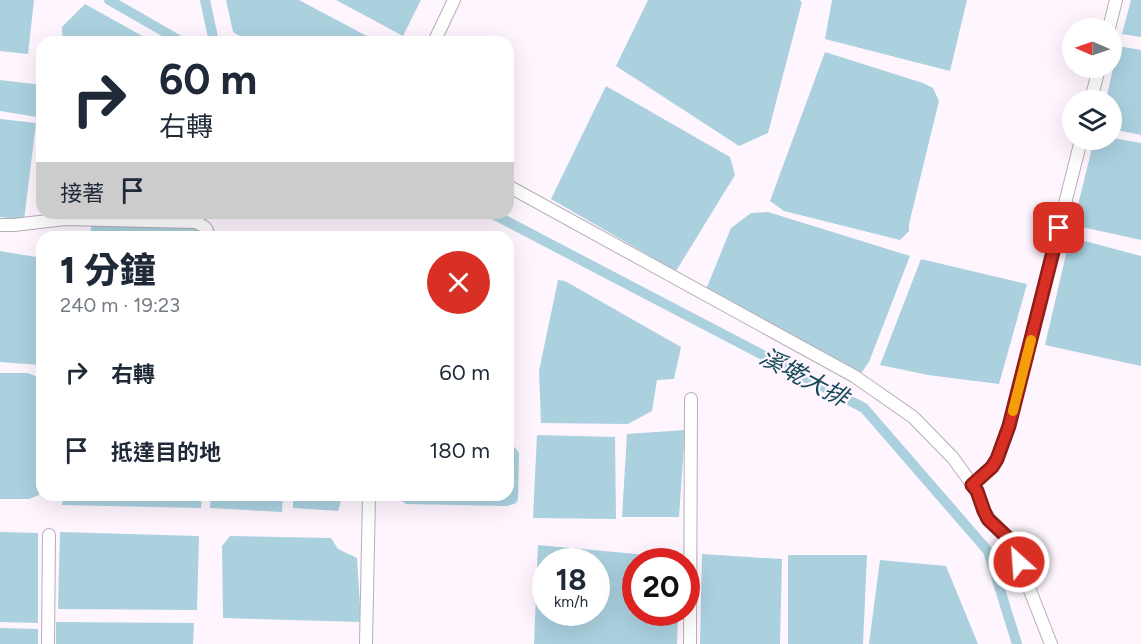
<!DOCTYPE html>
<html lang="zh-TW">
<head>
<meta charset="utf-8">
<style>
	:root { --surface:#fff; --page:#f6f6f7; --text:#1f2937; --muted:#747a83 }
	body { margin:0; font-family:Figtree,"Noto Sans TC",sans-serif; background:var(--page); color:var(--text); height:100vh; display:flex; flex-direction:column; font-size:22px; white-space:nowrap }
	* { box-sizing:border-box; margin:0 }
	p { font-size:20px; color:var(--muted) }
	.icon { flex:none; width:33px; height:33px; fill:none; stroke:currentColor; stroke-width:2; stroke-linecap:round; stroke-linejoin:round }
	.map { position:relative; flex:1; overflow:hidden }
	.sheet { position:absolute; left:36px; top:231px; width:478px; height:270px; display:flex; flex-direction:column; background:var(--surface); border-radius:18px; box-shadow:0 6px 24px #0002 }
	.sheet>* { flex:none }
	.top-card { position:absolute; left:36px; top:36px; width:478px; height:183px; border-radius:18px; box-shadow:0 6px 24px #0002; background:#fff; color:var(--text); overflow:hidden }
	.needle { width:39px; rotate:272deg }
	.controls { position:absolute; left:1062px; top:18px; display:grid; gap:12px }
	.controls a { display:grid; place-items:center; width:60px; height:60px; border-radius:50%; background:var(--surface); box-shadow:0 6px 24px #0002; font-size:30px }
	.speed { position:absolute; left:532px; top:548px; display:flex; gap:12px; font-size:30px; font-weight:700; text-align:center }
	.speed>* { display:grid; place-content:center; width:78px; height:78px; border-radius:50%; background:var(--surface); box-shadow:0 6px 24px #0002; line-height:1 }
	.speed small { font-size:15px; font-weight:400 }
	.speed .limit { border:9px solid #d22; background:#fff; color:#111 }
	.pin { position:absolute; display:grid; place-items:center; width:51px; height:51px; color:#fff; margin:-26px; border-radius:12px; box-shadow:0 3px 9px #0006 }
	.me { position:absolute; width:66px; margin:-33px; rotate:334deg; stroke-linejoin:round; filter:drop-shadow(0 0 4px #0008) }
	.turn { display:flex; align-items:center; gap:21px; height:126px; padding:0 24px; font-size:27px }
	.turn .icon { width:78px; height:78px; stroke-width:2.5 }
	.turn b { display:block; font-size:42px; line-height:51px }
	.then { display:flex; align-items:center; height:57px; padding:0 24px; background:#0003; gap:12px; font-size:22px }
	.round { display:grid; place-items:center; flex:none; width:63px; height:63px; border-radius:32px; background:var(--page) }
	.head { display:flex; align-items:center; justify-content:space-between; height:102px; padding:0 24px }
	h1 { font-size:36px; font-weight:800; line-height:45px }
	ul { padding:0; list-style:none }
	li { display:flex; align-items:center; gap:18px; height:78px; padding:0 24px }
	li div { flex:1 }
	li b { display:block; font-size:22px }
	li em { font-style:normal }
	.map>svg:first-child { display:block }
	.water { fill:#abd1df; fill-rule:evenodd }
	.lines { fill:none; stroke-linecap:round; stroke-linejoin:round }
	.canal { stroke:#abd1df; stroke-width:10 }
	.minor-casing { stroke:#b7afb8; stroke-width:14 }
	.minor { stroke:#fff; stroke-width:12 }
	.route-casing { stroke:#8d1f18; stroke-width:15 }
	.route { stroke:#d93025; stroke-width:10 }
	.slow { stroke:#f59e0b; stroke-width:10 }
	.labels { text-anchor:middle; dominant-baseline:central; stroke-width:4.5; stroke-linejoin:round; paint-order:stroke }
	.water-label { font-size:24px; font-style:italic; fill:#154959; stroke:#fef5ff }
</style>
</head>
<body>
<div class="map">
<svg width="1141" height="644" viewBox="0 0 1141 644">
	<rect width="100%" height="100%" fill="#fef5ff"/>
	<g class="water">
		<path d="M0,0H34L28,54L0,51Z"/>
		<path d="M226,0H299L378,42H250L233,32Z"/>
		<path d="M336,0H421L403,36Z"/>
		<path d="M648,0H799L802,2L768,133L739,146L616,66Z"/>
		<path d="M832,0H967L950,71L825,39Z"/>
		<path d="M1131,0H1141V37L1122,34Z"/>
		<path d="M85,4L153,42H63L62,27Z"/>
		<path d="M1118,46L1141,50V135L1112,129V100H1106Z"/>
		<path d="M825,52L923,83L933,88L939,101L909,224V231L900,240L784,211L770,201Z"/>
		<path d="M0,80L42,85V96L37,117L0,111Z"/>
		<path d="M606,86L730,157L735,175L676,271L551,199Z"/>
		<path d="M0,119L36,123L24,220L0,217Z"/>
		<path d="M1112,138L1141,143V240L1073,225L1094,140H1112Z"/>
		<path d="M768,212L910,256L869,362L862,372L851,377L705,292L731,228L751,213Z"/>
		<path d="M92,224L204,229V237H89Z"/>
		<path d="M1070,237L1141,256V366L1045,345Z"/>
		<path d="M0,251L42,258V324L40,365L0,362Z"/>
		<path d="M921,259L1027,284L999,384L928,375L880,365Z"/>
		<path d="M558,280L565,281L681,347L674,379L657,380L652,411L628,424L541,423L539,371Z"/>
		<path d="M0,373H28L40,378L39,495L29,499H0Z"/>
		<path d="M685,430L679,517H622L627,434Z"/>
		<path d="M537,435L615,437L616,519L533,518Z"/>
		<path d="M509,442L512,444L519,453L518,499L516,503L507,506L406,504L394,495H508Z"/>
		<path d="M63,495H202L201,508L62,505Z"/>
		<path d="M211,495H283L282,512L210,508Z"/>
		<path d="M293,495H355L342,497L338,511L293,508Z"/>
		<path d="M0,532L38,533V623L0,622Z"/>
		<path d="M60,532L199,536L197,610L58,609Z"/>
		<path d="M230,536L331,538L338,549L357,558L361,622L223,618L222,546Z"/>
		<path d="M538,545L680,558V561H636V612H678L677,644H534ZM546,561H597V612H546Z"/>
		<path d="M702,554L782,559L780,644H700Z"/>
		<path d="M788,555H867L863,644H788Z"/>
		<path d="M880,560L946,566L978,644H869Z"/>
		<path d="M56,622L194,623L193,644H56Z"/>
		<path d="M0,628L38,629V644H0Z"/>
	</g>
	<g class="lines">
		<g class="canal">
			<path d="M109,0L182,42"/>
			<path d="M205,0L214,42"/>
			<path d="M491,213L864,408L988,551L1017,644"/>
		</g>
		<defs>
			<g id="minor">
				<path d="M1109,28L1116,0"/>
				<path d="M434,42L454,0"/>
				<path d="M1091,100L1099,68"/>
				<path d="M508,186L854,376L913,417L953,458L977,491L984,511L988,519L1011,542L1051,644"/>
				<path d="M0,225H14L65,219L196,222C204,226 208,228 208,237"/>
				<path d="M972,485L992,467L997,459L1009,426L1081,140"/>
				<path d="M48,644L49,535"/>
				<path d="M366,644L369,495"/>
				<path d="M690,644L691,399"/>
			</g>
		</defs>
		<use href="#minor" class="minor-casing"/>
		<use href="#minor" class="minor"/>
	</g>
	<g class="lines">
		<defs>
			<path id="route" d="M1019,562L1008,538L988,519L984,511L977,491L972,485L992,467L997,459L1009,426L1059,228"/>
		</defs>
		<use href="#route" class="route-casing"/>
		<use href="#route" class="route"/>
		<path class="slow" d="M1013,411L1031,340"/>
	</g>
	<g class="labels">
		<g class="water-label">
			<text transform="translate(804 377) rotate(28)">溪墘大排</text>
		</g>
	</g>
</svg>
<div class="controls">
<a><svg class="needle" viewBox="-14 -14 28 28"><path d="M0-13l5 13h-10z" fill="#e53935"/><path d="M0 13l5-13h-10z" fill="#747a83"/></svg></a>
<a><svg class="icon" aria-label="layers" viewBox="0 0 24 24"><path d="M12 4l9 5-9 5-9-5zM3 14l9 5 9-5"/></svg></a>
</div>
<div class="speed"><div>18<small>km/h</small></div><div class="limit">20</div></div>
<div class="pin" style="left:1059px;top:228px;background:#d93025"><svg class="icon" aria-label="arrive" viewBox="0 0 24 24"><path d="M6 21V4h12l-3 4 3 4H6"/></svg></div>
<svg class="me" style="left:1019px;top:562px" viewBox="-20 -20 40 40"><circle r="17" fill="#d93025" stroke="#fff" stroke-width="3"/><path d="M0-11L8 9 0 5-8 9z" fill="#fff"/></svg>
<div class="top-card">
<div class="turn"><svg class="icon" aria-label="right" viewBox="0 0 24 24"><path d="M7 20v-9h11M14 6l5 5-5 5"/></svg><div><b>60 m</b>右轉</div></div>
<div class="then">接著<svg class="icon" aria-label="arrive" viewBox="0 0 24 24"><path d="M6 21V4h12l-3 4 3 4H6"/></svg></div>
</div>
<section class="sheet">
<div class="head"><div><h1>1 分鐘</h1><p>240 m · 19:23</p></div><a class="round" style="background:#d93025;color:#fff"><svg class="icon" aria-label="close" viewBox="0 0 24 24"><path d="M6 6l12 12M18 6L6 18"/></svg></a></div>
<ul>
<li><svg class="icon" aria-label="right" viewBox="0 0 24 24"><path d="M7 20v-9h11M14 6l5 5-5 5"/></svg><div><b>右轉</b></div><em>60 m</em></li>
<li><svg class="icon" aria-label="arrive" viewBox="0 0 24 24"><path d="M6 21V4h12l-3 4 3 4H6"/></svg><div><b>抵達目的地</b></div><em>180 m</em></li>
</ul>
</section>
</div>
</body>
</html>
